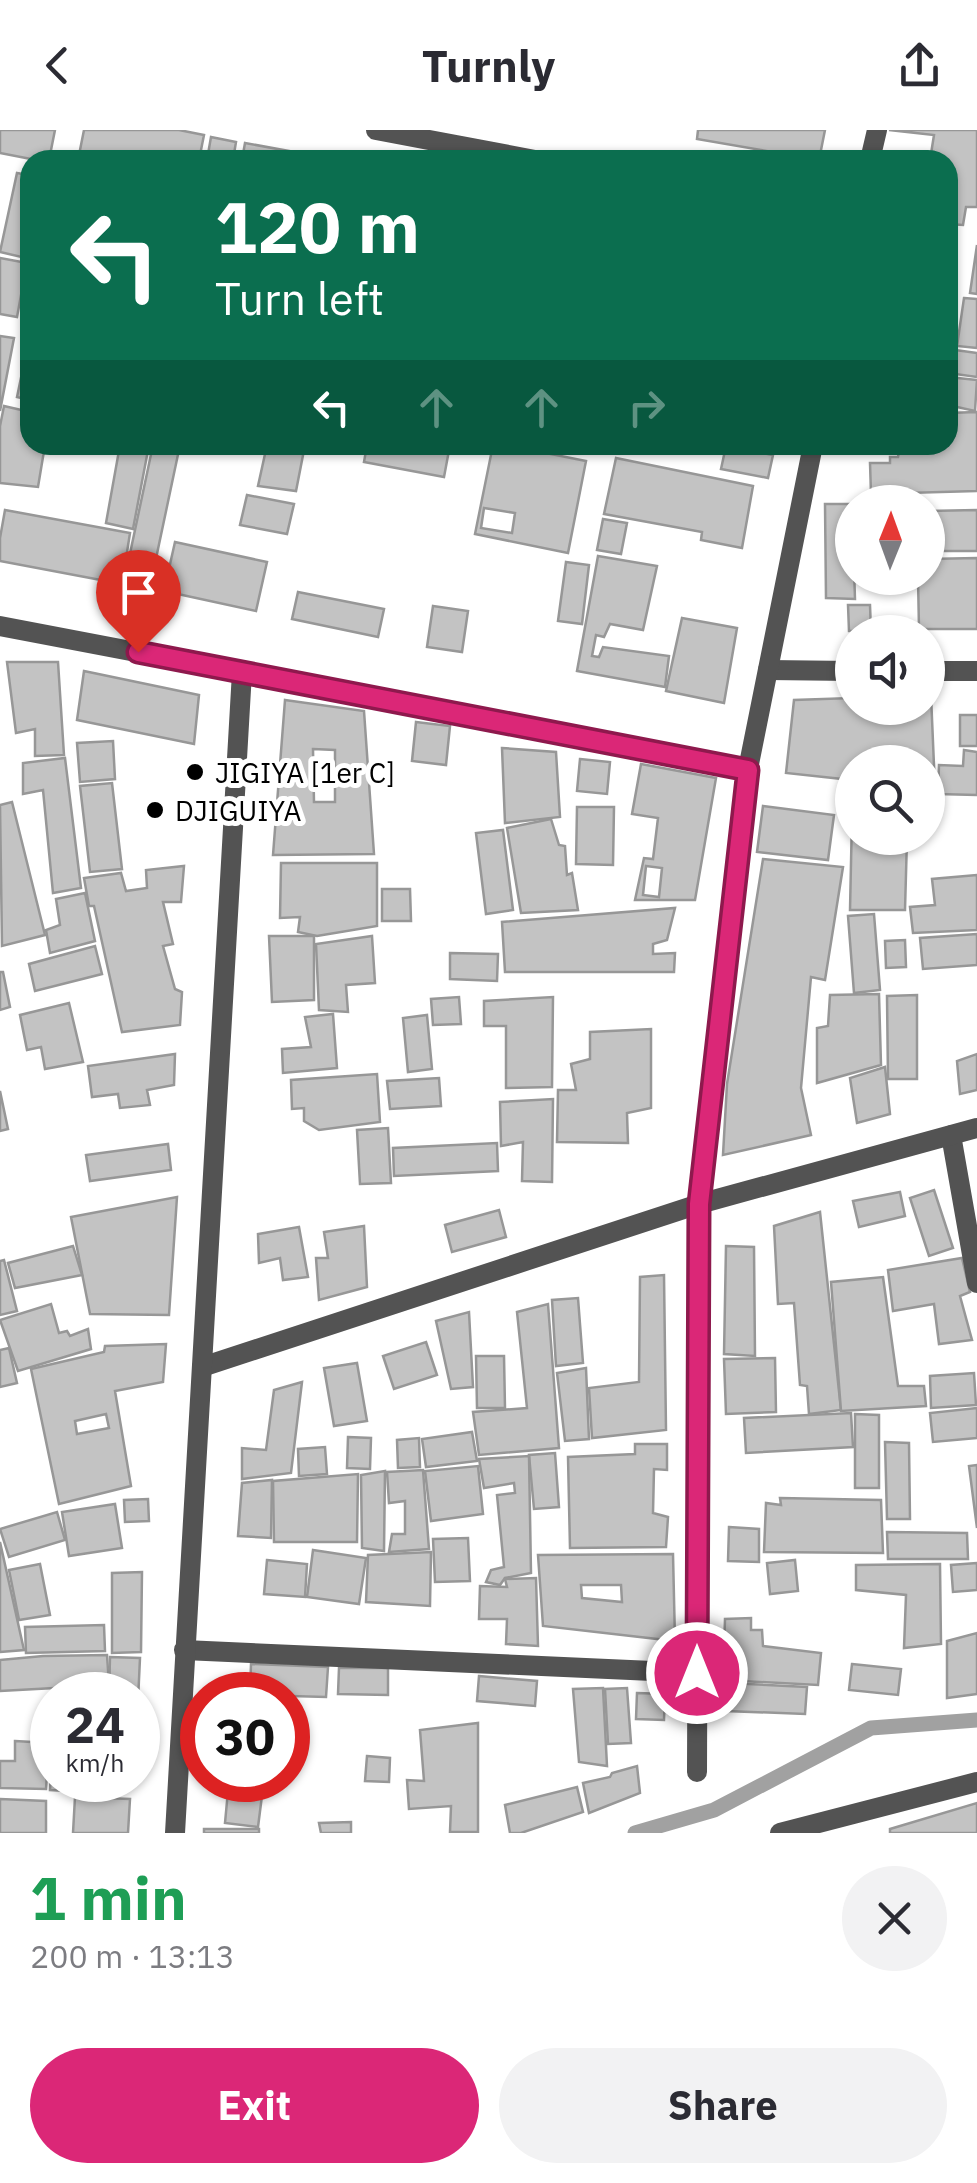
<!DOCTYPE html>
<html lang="en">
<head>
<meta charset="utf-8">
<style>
	:root { --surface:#fff; --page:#f2f2f3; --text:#2b2b33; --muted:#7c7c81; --accent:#db2777 }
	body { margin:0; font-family:"IBM Plex Sans",sans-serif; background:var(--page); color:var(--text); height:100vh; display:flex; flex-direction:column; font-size:38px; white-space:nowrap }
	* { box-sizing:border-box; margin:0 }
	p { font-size:32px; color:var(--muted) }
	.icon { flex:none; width:55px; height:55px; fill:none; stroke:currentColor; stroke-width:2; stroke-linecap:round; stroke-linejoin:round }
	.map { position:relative; height:1703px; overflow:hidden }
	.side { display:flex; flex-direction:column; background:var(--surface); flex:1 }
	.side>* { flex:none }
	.banner { position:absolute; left:20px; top:20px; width:938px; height:305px; border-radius:30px; box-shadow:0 2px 8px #0004; background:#0b6e4f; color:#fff; overflow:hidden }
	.needle { width:65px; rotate:1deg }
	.tools { position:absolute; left:835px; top:355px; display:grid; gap:20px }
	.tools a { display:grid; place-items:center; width:110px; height:110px; border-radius:50%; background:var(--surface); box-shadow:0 2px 8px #0004; font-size:50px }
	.speed { position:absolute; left:30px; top:1542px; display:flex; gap:20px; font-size:50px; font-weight:700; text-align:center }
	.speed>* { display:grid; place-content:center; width:130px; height:130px; border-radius:50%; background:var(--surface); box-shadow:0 2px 8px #0004; line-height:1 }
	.speed small { font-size:25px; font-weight:400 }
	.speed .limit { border:15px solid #d22; background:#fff; color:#111 }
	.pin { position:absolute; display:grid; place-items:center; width:85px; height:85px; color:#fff; margin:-102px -42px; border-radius:50% 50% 50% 0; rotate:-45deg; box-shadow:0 0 10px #0007 }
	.pin .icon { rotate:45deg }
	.me { position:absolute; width:110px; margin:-55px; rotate:0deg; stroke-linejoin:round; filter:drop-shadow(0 0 8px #0008) }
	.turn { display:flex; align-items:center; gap:35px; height:210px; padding:0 30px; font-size:45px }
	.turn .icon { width:130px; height:130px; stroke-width:2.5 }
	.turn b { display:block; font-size:70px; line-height:85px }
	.lanes { display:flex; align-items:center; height:95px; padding:0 30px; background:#0003; justify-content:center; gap:50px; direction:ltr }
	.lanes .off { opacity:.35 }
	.round { display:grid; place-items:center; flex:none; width:105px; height:105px; border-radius:52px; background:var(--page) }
	.summary { display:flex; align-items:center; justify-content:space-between; height:170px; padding:0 30px }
	h1 { font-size:60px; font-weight:700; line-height:75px; color:#1e9e55 }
	.button { display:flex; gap:20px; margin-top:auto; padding:20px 30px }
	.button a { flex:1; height:115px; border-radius:60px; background:var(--accent); color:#fff; font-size:40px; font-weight:700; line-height:115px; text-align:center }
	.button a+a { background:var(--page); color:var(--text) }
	header { display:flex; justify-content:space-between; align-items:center; height:130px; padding:0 30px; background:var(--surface); font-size:45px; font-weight:700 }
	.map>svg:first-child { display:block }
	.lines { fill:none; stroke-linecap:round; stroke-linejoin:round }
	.stream { stroke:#a1a1a1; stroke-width:15 }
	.building { fill:#c3c3c3; stroke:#979797; stroke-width:2.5; fill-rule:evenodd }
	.minor { stroke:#535353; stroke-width:20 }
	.route-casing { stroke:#8e194d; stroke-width:25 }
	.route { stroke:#db2777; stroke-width:18 }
	.poi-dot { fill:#000; stroke:#fff; stroke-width:4 }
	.labels { text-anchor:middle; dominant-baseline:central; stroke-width:10; stroke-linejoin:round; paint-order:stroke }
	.poi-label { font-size:28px; fill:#000; stroke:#fff; text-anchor:start }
</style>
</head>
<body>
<header><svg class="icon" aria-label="back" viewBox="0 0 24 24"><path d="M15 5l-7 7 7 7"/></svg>Turnly<svg class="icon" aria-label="share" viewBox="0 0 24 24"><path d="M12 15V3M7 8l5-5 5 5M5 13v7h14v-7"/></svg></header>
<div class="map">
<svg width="977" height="1703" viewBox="0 0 977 1703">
	<rect width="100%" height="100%" fill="#fff"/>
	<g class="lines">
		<path class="stream" d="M635,1703L714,1680L871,1598L977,1590"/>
	</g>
	<g class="building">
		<path d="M0,0H55L49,30H36L0,23Z"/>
		<path d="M84,0H179L204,5L199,30H104L79,25Z"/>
		<path d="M698,0H825L819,30L697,9Z"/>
		<path d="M889,0H977V77H966L963,95L948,94V30H930L934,5Z"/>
		<path d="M211,7L236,12L233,30H207Z"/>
		<path d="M245,13L338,30H242Z"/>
		<path d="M17,43L30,45V109L26,128L0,122Z"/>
		<path d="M977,115V164L970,163Z"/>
		<path d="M0,128L27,133L17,187L0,184Z"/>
		<path d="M964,168L977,169V218L957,216Z"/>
		<path d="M0,206L14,208L0,281Z"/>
		<path d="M28,214H30V270L17,267Z"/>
		<path d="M948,219L977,223V247L948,243Z"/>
		<path d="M948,247L977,250L975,281L948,275Z"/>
		<path d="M4,276L30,282V315H45L38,357L0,353V296Z"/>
		<path d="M977,282V361L871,364L870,333H890V327H898L900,315H948V283Z"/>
		<path d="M120,315H149L133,399L106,393Z"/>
		<path d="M153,315H180L154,438L128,433Z"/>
		<path d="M267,315H305L296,361L258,356Z"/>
		<path d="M367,315H450L444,347L364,332Z"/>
		<path d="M493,315H505L586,331L568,423L475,404ZM484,378L515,383L512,403L481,398Z"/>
		<path d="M726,316L773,325L768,348L721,339Z"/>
		<path d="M616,328L753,356L742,418L701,410L702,402L604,384Z"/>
		<path d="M247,365L294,374L287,404L240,395Z"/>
		<path d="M825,374H852L855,469L826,468Z"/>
		<path d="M5,380L130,403L122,454L0,431V408Z"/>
		<path d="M977,380V421H928V381Z"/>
		<path d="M603,389L627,393L621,424L597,420Z"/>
		<path d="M175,412L267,432L256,481L164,461Z"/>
		<path d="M598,426L657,436L643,500L610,494L604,507L596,505L592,526L599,527L603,517L669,526L665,557L577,541Z"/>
		<path d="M977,428V499H919L918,448H928V429Z"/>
		<path d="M566,432L589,435L582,494L558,491Z"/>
		<path d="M298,462L384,479L378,507L292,489Z"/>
		<path d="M848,475H870L871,501H849Z"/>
		<path d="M433,476L468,481L462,522L427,517Z"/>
		<path d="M682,488L737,498L724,573L666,561Z"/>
		<path d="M7,532H58L64,625L35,626V599L16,603Z"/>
		<path d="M84,541L199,565L194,614L77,590Z"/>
		<path d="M928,565H931L935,659H928V632H852V650L786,643L794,570L852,568V578H928Z"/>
		<path d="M285,570L364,581L374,724L273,725ZM313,619L335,620V672H314Z"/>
		<rect x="960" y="585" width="17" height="31"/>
		<path d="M416,592L450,596L446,635L412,631Z"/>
		<path d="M113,611L115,649L80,652L77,613Z"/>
		<path d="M502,618L556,622L560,687L505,693Z"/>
		<path d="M964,620L977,622V665L938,664L939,635L963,636Z"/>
		<path d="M65,628L81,758L53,763L43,660L23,664V633Z"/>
		<path d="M580,629L610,632L607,664L577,661Z"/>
		<path d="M641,634L716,648L695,770H635L644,728L653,729L658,688L632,684ZM646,736L662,738L659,767L643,765Z"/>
		<path d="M112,653L122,739L90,742L80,656Z"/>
		<path d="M12,672L45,805L2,816L0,675Z"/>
		<path d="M763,676L834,685L828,730L757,722Z"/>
		<path d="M577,677H614L613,735L576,734Z"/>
		<path d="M852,686V708H907L905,780H850Z"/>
		<path d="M551,689L559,715L565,716L567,745L572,743L578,780L521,783L507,698Z"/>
		<path d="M503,700L513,780L486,784L476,703Z"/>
		<path d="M763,729L843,737L825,850L811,847L801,958L811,1005L723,1025L727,954Z"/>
		<path d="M281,733H377V796L317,806L298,802L300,787L280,788Z"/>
		<path d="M184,736L181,772H163L173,814L163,816L175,859L182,862L180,895L122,902L94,776H89L84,748L121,743L126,761L147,758L146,740Z"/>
		<path d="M977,745V800L913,803L910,777L935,775L932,749Z"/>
		<path d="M382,759H410L411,791H382Z"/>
		<path d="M85,763L95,811L50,823L46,800L60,795L56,769Z"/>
		<path d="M675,778L667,810L653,814V824L675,823L674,842H505L502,792Z"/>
		<path d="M874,784L880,860L854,863L848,786Z"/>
		<path d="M977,804V835L923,839L920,808Z"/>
		<path d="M269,806H314V870L272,872Z"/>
		<path d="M372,806L375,853L346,855L348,882L319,880L316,814Z"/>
		<path d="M905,810L906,837L886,838L885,811Z"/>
		<path d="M95,816L102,844L35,861L29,834Z"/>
		<path d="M450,823L498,824L497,851L450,849Z"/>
		<path d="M0,842H3L10,877L0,880Z"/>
		<path d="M879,864L881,935L817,953V898L828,896L830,865Z"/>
		<path d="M917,865V949H888L887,866Z"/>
		<path d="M459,867L461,894L433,895L431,869Z"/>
		<path d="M553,867L552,957L506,958V896H484V871Z"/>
		<path d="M69,873L83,932L45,939L41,917L27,920L20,885Z"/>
		<path d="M333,884L337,938L283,943L282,919L311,917L305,887Z"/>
		<path d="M427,885L432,939L408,942L403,888Z"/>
		<path d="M651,899V978L627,983L628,1013L557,1012L558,960H576L571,934L590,929V902Z"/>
		<path d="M175,924L174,955L147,960L150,975L120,978L118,964L92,967L88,936Z"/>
		<path d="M977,924V960L960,964L957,931Z"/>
		<path d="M885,937L890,984L857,993L850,948Z"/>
		<path d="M377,944L380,992L319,1000L304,991V978L292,979L291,950Z"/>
		<path d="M439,948L441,976L390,979L387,951Z"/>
		<path d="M0,961L8,999L0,1001Z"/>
		<path d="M553,969L552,1052L522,1051L523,1012L501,1016L500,972Z"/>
		<path d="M388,998L391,1053L360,1054L357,1000Z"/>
		<path d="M497,1013L498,1041L394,1046L393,1018Z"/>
		<path d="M168,1014L171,1040L90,1051L86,1025Z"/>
		<path d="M934,1060L953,1118L929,1126L910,1068Z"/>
		<path d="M900,1062L905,1086L859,1097L853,1071Z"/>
		<path d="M177,1067L169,1185L90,1184L71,1087Z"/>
		<path d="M499,1080L506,1107L452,1122L445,1095Z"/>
		<path d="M820,1082L841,1280L809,1284L807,1256L800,1255L794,1173L778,1174L774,1096Z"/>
		<path d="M364,1096L367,1157L319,1170L316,1128H328L324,1102Z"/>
		<path d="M299,1097L308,1147L283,1150L280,1128L259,1133L258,1104Z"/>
		<path d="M73,1116L82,1145L15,1158L8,1133Z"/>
		<path d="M726,1116L754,1117L755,1226L724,1224Z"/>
		<path d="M962,1128L970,1162L960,1166L972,1210L939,1214L934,1174L893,1181L888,1140Z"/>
		<path d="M4,1130L17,1181L0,1185V1131Z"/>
		<path d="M664,1145L666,1300L592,1308L589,1258L639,1252L640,1147Z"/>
		<path d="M883,1147L898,1256H924L926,1276L841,1281L831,1152Z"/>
		<path d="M578,1168L583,1233L556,1236L552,1170Z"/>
		<path d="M51,1174L59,1203L67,1201L70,1206L88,1199L91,1219L18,1241L0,1190Z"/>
		<path d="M548,1174L559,1318L479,1325L473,1282L527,1278L517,1182Z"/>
		<path d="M469,1182L473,1257L451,1259L436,1191Z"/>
		<path d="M426,1212L437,1245L394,1259L383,1226Z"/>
		<path d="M166,1214L163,1252L115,1261L131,1356L59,1374L31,1239L104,1222L105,1216ZM106,1284L109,1298L77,1304L75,1291Z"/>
		<path d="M9,1218L17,1253L0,1257V1220Z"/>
		<path d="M476,1226H504L505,1278H477Z"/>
		<path d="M775,1228L776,1282L726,1284L724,1229Z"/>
		<path d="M357,1233L367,1291L334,1296L324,1238Z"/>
		<path d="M586,1238L589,1309L565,1311L557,1243Z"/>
		<path d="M974,1243L976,1275L931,1278L930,1246Z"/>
		<path d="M302,1252L291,1343L242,1349V1318L266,1320L274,1260Z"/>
		<path d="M977,1278V1308L933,1312L930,1283Z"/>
		<path d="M851,1283L853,1317L746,1323L744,1288Z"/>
		<path d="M855,1284L879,1285V1358H855Z"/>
		<path d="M472,1302L477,1331L426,1337L422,1309Z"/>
		<path d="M348,1307L371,1308L370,1339L347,1338Z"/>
		<path d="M419,1308L420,1337L398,1338L397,1310Z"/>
		<path d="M885,1312L909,1313L910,1389H887Z"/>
		<path d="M635,1314H667V1340L654,1339L653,1383L668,1387L666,1417L570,1418L568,1327L635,1324Z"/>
		<path d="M325,1317L327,1344L299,1346L298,1319Z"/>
		<path d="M555,1323L559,1377L534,1379L529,1325Z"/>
		<path d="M529,1326L531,1443L505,1448L500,1455L486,1452L491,1440L504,1437L497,1365L515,1363L514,1353L484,1358L479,1329Z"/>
		<path d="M977,1335V1398L969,1336Z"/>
		<path d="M478,1336L483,1384L431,1391L425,1341Z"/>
		<path d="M423,1340L429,1419L389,1422L392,1404H405V1371L389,1373L387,1342Z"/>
		<path d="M385,1341L384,1421L362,1418L361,1345Z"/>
		<path d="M358,1344L357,1412H274L273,1351Z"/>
		<path d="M272,1350L271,1408L238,1406L242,1353Z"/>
		<path d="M780,1368L881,1370L883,1423L764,1422L766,1373L781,1375Z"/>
		<path d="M148,1369L149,1391L125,1392L124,1370Z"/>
		<path d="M115,1374L122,1418L69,1426L62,1382Z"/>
		<path d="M57,1382L65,1410L9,1427L0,1399Z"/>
		<path d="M729,1397L759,1399V1432L728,1431Z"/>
		<path d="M887,1402L967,1403L968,1429H888Z"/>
		<path d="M468,1408L470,1451L435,1452L433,1409Z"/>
		<path d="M0,1412L24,1520L0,1522Z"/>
		<path d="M313,1420L366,1428L359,1474L307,1467Z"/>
		<path d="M431,1422L430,1476L366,1472L368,1425Z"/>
		<path d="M673,1424L675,1511L543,1496L538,1425ZM581,1455H621L622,1472L582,1468Z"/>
		<path d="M267,1430L307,1434L305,1467L264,1464Z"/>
		<path d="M795,1430L798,1461L770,1464L767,1433Z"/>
		<path d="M977,1433V1460L953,1462L951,1435Z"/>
		<path d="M40,1434L50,1485L19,1490L9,1440Z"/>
		<path d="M940,1434L941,1514L904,1518L906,1465L856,1460V1435Z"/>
		<path d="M142,1442L141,1522L112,1523V1443Z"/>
		<path d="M536,1448L538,1516L506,1514L507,1489H479L480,1456L507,1457L505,1449Z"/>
		<path d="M751,1488V1500H762L763,1516L821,1523L818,1555L723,1550L725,1489Z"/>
		<path d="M104,1495L105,1521L26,1523L25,1497Z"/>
		<path d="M977,1503V1564L947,1568V1511Z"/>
		<path d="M107,1525L109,1555L0,1561V1530L43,1526Z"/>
		<path d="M110,1527L140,1528L138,1571V1565H109Z"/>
		<path d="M251,1534L328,1537L326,1567L250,1565Z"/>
		<path d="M852,1534L901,1539L898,1565L849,1560Z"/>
		<path d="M339,1538H388V1565L338,1564Z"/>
		<path d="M479,1546L537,1551L535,1576L477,1571Z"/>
		<path d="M727,1553L807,1557L805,1584L726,1581Z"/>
		<path d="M603,1558L607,1636L579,1632L573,1559Z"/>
		<path d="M627,1558L631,1613L608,1614L605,1559Z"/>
		<path d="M637,1563L665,1564L664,1590L636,1589Z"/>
		<path d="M478,1593V1702H450L451,1676L409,1679L407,1650L424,1651L420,1600Z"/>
		<path d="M15,1611L49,1613L46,1659L0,1658V1631H15Z"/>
		<path d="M52,1619V1650H106L105,1663L50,1660Z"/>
		<path d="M367,1626L390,1628L389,1652L365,1651Z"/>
		<path d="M637,1636L640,1663L589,1683L583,1653L610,1647L612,1643Z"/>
		<path d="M229,1650H264L258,1697L225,1693Z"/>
		<path d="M577,1657L583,1682L521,1703H510L505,1675Z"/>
		<path d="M75,1667L130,1669L128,1703H73Z"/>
		<path d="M0,1669L46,1671V1703H0Z"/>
		<path d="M977,1673V1703H890V1699Z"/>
		<path d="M351,1692V1703H321L319,1693Z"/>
		<rect x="204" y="1699" width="55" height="4"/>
	</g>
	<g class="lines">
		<g class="minor">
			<path d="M376,0L535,30"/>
			<path d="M870,30L877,0"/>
			<path d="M0,496L748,639"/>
			<path d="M768,540L852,541"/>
			<path d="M928,541H977"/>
			<path d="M951,1005L977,1153"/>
			<path d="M202,1237L699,1074L977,998"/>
			<path d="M184,1520L697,1543"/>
			<path d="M697,1642L699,1074L748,639L813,315"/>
			<path d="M175,1703L242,542"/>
			<path d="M780,1703L977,1652"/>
		</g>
	</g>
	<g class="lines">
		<defs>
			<path id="route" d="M138,522L748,640L699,1074L697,1543"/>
		</defs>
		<use href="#route" class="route-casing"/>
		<use href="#route" class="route"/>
	</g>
	<g class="poi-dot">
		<circle cx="195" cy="642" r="10"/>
		<circle cx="155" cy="680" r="10"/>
	</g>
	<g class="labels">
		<g class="poi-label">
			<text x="215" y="642">JIGIYA [1er C]</text>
			<text x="175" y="680">DJIGUIYA</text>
		</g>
	</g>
</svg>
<div class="tools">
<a><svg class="needle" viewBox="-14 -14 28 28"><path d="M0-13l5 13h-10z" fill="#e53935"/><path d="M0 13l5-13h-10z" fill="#7c7c81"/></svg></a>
<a><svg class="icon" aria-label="sound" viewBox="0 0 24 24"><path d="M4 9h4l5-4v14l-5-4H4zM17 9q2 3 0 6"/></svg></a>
<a><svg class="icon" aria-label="search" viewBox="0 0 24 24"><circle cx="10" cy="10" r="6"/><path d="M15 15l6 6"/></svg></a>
</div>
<div class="speed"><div>24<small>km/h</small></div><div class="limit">30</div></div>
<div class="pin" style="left:138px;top:522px;background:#d93025"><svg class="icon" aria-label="arrive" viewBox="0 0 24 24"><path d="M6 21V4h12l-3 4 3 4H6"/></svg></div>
<svg class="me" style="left:697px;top:1543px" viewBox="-20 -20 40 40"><circle r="17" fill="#db2777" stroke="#fff" stroke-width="3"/><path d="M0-11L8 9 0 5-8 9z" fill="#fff"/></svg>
<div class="banner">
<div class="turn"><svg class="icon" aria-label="left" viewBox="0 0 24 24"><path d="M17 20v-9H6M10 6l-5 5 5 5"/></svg><div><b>120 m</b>Turn left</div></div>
<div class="lanes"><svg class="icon" aria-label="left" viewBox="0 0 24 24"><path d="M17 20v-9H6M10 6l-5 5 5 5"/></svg><svg class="icon off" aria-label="ahead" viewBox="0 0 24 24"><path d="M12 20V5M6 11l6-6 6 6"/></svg><svg class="icon off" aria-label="ahead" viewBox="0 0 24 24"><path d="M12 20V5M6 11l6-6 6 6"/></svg><svg class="icon off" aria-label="right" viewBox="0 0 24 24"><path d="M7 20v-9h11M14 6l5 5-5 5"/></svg></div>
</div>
</div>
<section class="side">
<div class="summary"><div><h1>1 min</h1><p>200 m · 13:13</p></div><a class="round"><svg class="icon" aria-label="close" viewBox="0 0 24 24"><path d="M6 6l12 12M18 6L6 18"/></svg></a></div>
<div class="button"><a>Exit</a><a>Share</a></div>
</section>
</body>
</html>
